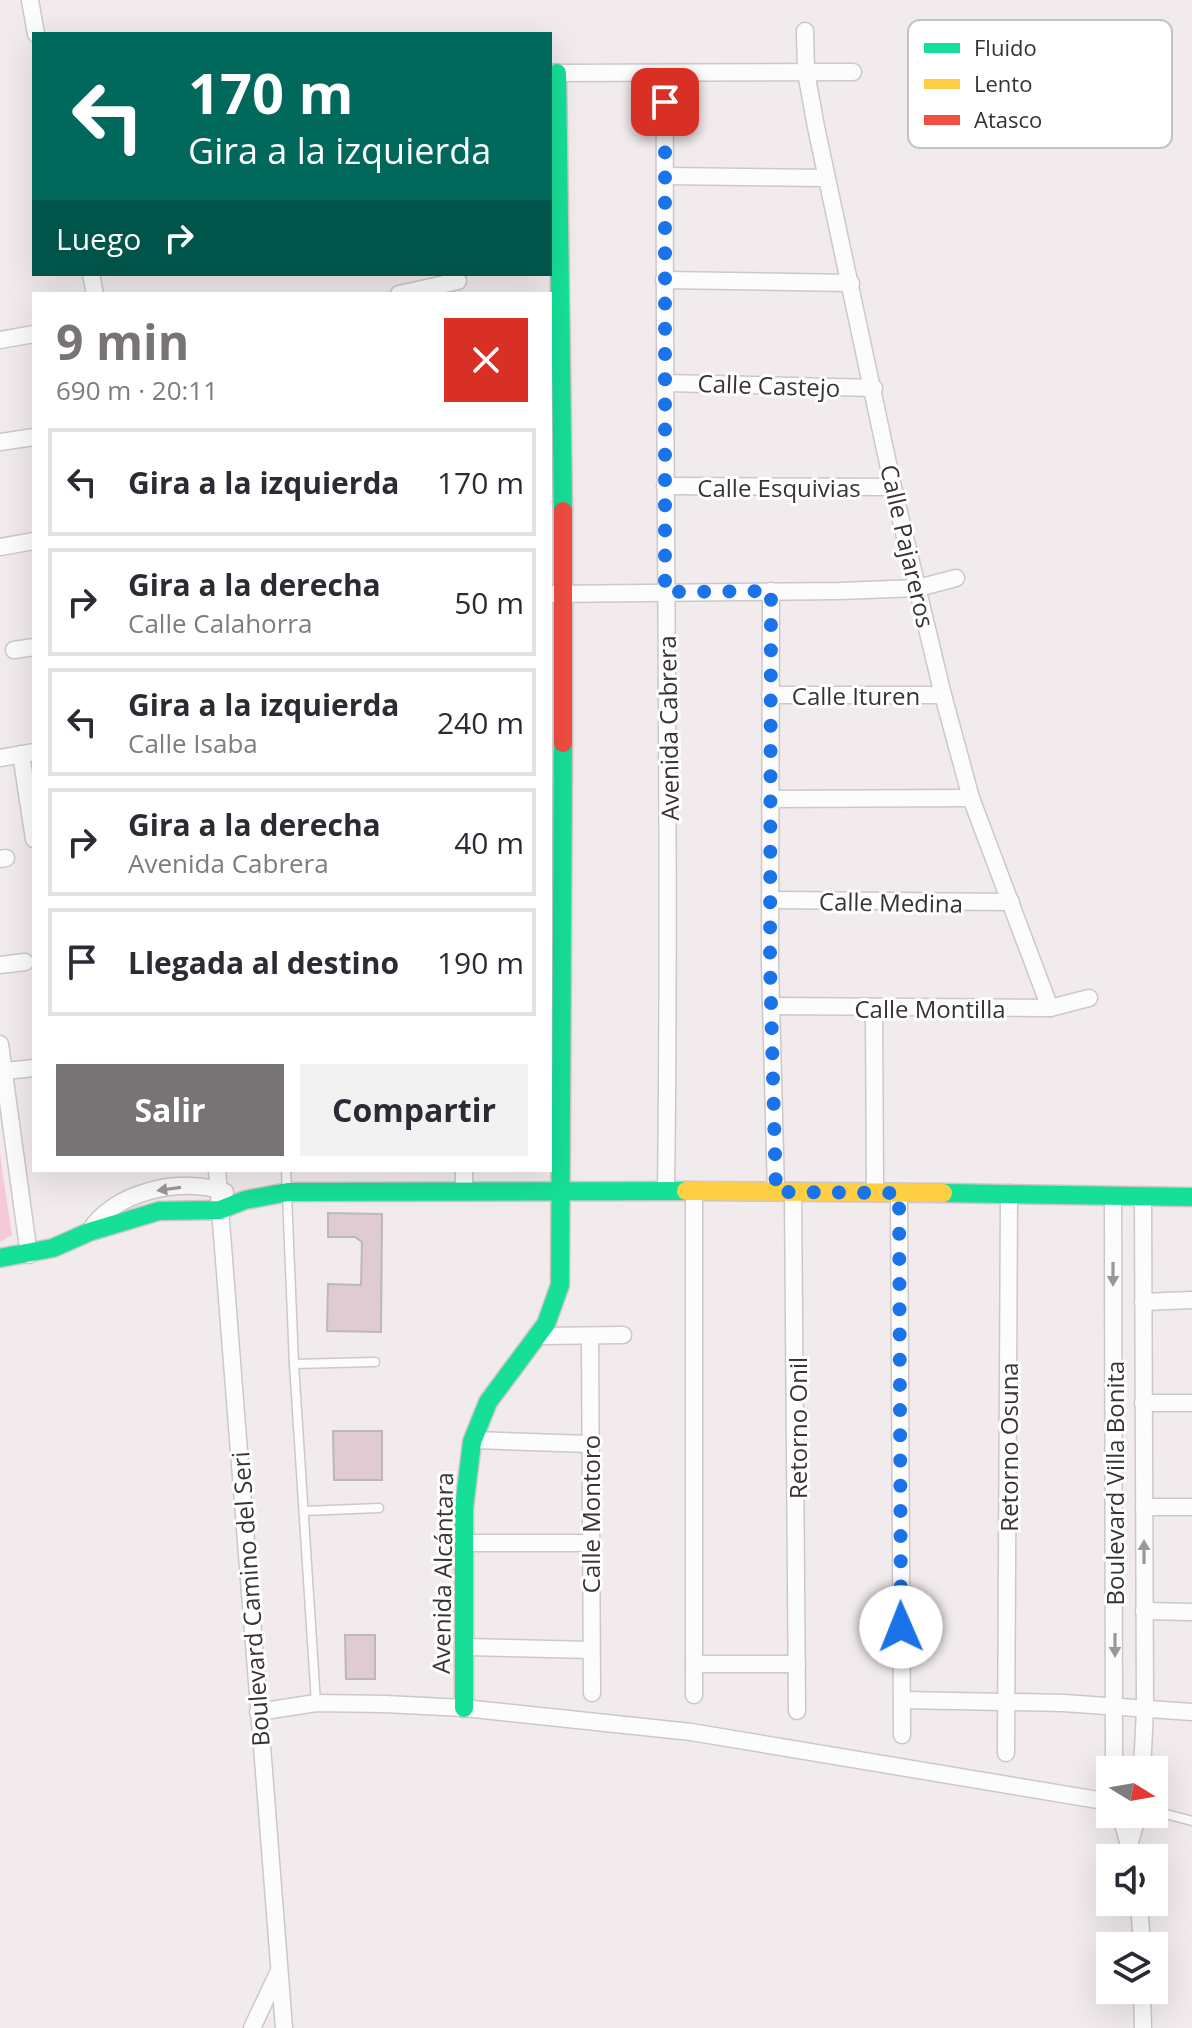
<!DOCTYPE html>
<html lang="es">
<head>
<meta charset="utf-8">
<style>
	:root { --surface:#fff; --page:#f2f2f3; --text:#2b2b33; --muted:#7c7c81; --line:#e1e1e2; --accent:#787375 }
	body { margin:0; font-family:"Open Sans",sans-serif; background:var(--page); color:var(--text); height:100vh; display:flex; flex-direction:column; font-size:30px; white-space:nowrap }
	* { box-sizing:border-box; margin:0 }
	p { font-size:26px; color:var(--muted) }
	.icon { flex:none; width:44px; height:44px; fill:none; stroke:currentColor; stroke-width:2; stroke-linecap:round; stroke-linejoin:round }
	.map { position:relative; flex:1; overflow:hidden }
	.panel { position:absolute; left:32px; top:292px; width:520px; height:880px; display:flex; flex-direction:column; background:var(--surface); border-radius:0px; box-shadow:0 8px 32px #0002 }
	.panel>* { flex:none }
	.banner { position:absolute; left:32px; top:32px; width:520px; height:244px; border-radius:0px; box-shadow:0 8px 32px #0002; background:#00695c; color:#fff; overflow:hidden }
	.needle { width:52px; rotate:101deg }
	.fabs { position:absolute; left:1096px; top:1756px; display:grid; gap:16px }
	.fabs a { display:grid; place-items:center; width:72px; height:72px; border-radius:0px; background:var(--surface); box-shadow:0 8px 32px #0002; font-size:40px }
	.pin { position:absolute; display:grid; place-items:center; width:68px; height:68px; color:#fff; margin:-34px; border-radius:16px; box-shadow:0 4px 12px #0006 }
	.me { position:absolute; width:88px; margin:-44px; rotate:359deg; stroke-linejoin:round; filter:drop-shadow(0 0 6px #0008) }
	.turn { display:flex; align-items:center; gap:28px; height:168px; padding:0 24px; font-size:36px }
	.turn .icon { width:104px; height:104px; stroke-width:2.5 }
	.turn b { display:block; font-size:56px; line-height:68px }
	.then { display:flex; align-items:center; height:76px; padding:0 24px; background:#0003; gap:16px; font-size:30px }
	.round { display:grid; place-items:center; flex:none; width:84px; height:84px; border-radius:0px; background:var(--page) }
	.headline { display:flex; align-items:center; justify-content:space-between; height:136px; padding:0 24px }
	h1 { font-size:48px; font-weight:700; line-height:60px; color:var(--accent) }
	.action { display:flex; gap:16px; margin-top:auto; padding:16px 24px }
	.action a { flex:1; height:92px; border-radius:0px; background:var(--accent); color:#fff; font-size:32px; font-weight:700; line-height:92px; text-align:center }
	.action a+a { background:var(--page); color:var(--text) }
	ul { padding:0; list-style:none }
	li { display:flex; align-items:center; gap:24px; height:108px; margin:0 16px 12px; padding:0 8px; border:4px solid var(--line); border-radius:0px }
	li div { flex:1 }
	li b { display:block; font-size:30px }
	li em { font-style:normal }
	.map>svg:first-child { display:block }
	.green { fill:#f6c9d7 }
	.building { fill:#e1cbd2; stroke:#bcb7b8; stroke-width:2 }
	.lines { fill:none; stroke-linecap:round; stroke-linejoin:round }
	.lane-casing { stroke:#cdc7c9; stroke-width:11 }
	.street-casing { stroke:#cdc7c9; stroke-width:19 }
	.fast-casing { stroke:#cdc7c9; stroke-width:21 }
	.slow-casing { stroke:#cdc7c9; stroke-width:21 }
	.jam-casing { stroke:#cdc7c9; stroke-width:21 }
	.lane { stroke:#fdfcfc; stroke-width:8 }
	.street { stroke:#fdfcfc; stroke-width:16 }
	.fast { stroke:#16e098; stroke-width:18 }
	.slow { stroke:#ffcf43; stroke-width:18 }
	.jam { stroke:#f24e42; stroke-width:18 }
	.oneway { fill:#9a9798 }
	.route { stroke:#1a73e8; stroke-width:14; stroke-dasharray:0 25.2 }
	.labels { text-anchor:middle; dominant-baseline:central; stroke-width:6; stroke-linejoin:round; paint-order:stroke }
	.street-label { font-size:24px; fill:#373234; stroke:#fff }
	.key { fill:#fff; stroke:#c3c2c2; stroke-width:2 }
	.key-label { font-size:22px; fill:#373234 }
</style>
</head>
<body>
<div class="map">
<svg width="1192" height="2028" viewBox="0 0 1192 2028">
	<rect width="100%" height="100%" fill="#f2ebed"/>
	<path class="green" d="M0,1154L12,1235L0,1242Z"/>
	<g class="building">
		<path d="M328,1213L382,1214L381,1332L327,1331L328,1284L361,1285L362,1242L355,1237H328Z"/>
		<path d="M333,1431H382V1480H334Z"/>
		<path d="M345,1635H375V1679H346Z"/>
	</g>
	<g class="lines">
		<defs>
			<g id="lane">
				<path d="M286,1170L294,1364L316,1703"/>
				<path d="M294,1364L375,1362"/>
				<path d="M304,1511L379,1508"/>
				<path d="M1154,1811L1192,1821"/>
			</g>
			<g id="street">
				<path d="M30,0L36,34"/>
				<path d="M805,31L806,72L816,127L893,487L943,695L971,798L1050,1008"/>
				<path d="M550,73L853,72"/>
				<path d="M665,73C663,446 671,818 666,1191"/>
				<path d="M665,176L826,178"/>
				<path d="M91,274L95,294"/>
				<path d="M664,280L851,283"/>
				<path d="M399,294L458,281"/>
				<path d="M0,340L34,334"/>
				<path d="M665,383L874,388"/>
				<path d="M0,442L34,437"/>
				<path d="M665,486L893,487"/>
				<path d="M0,547L34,541"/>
				<path d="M771,591L770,964L776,1192"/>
				<path d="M550,594L840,591L918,588L956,578"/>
				<path d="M14,650L34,647"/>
				<path d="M770,695H943"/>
				<path d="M21,754L34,839"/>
				<path d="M0,758L34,752"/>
				<path d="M770,799L971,798"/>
				<path d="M0,859L6,858"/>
				<path d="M770,900L1011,902"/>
				<path d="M0,965L25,962"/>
				<path d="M771,1006L1050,1008L1089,998"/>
				<path d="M874,1008L875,1193"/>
				<path d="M0,1044L29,1255"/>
				<path d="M5,1071L34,1068"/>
				<path d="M217,1170L284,2028"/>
				<path d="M464,1170V1190"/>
				<path d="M793,1191L797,1711"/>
				<path d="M694,1192V1695"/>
				<path d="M899,1193L902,1735"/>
				<path d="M1113,1196L1114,1770"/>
				<path d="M89,1232C112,1192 182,1176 225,1192"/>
				<path d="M1143,1302L1192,1300"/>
				<path d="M541,1336L623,1335"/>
				<path d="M590,1336L592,1693"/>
				<path d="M1143,1403H1192"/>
				<path d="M474,1440L590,1444"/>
				<path d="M1144,1507H1192"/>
				<path d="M464,1543H591"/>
				<path d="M1144,1611L1192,1612"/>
				<path d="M465,1647L591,1650"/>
				<path d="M694,1664H797"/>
				<path d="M903,1700L1064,1703L1192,1712"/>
				<path d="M258,1712L316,1703L385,1704L464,1708L691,1732L1110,1802"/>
				<path d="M1006,1753L1009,1193"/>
				<path d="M1142,1770L1145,1710L1143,1196"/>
				<path d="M1120,1814L1133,1858"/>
				<path d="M1130,1842L1138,1814"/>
				<path d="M1139,1902L1142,1946"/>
				<path d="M1142,1990L1143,2028"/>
				<path d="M252,2028L278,1973"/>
			</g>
			<g id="fast">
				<path d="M557,73L563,511"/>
				<path d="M943,1193L1192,1197"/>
				<path d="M0,1258L53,1248L89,1232L159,1211L220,1210L245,1200L288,1192L686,1191"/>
				<path d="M464,1708V1508L472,1442L488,1402L546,1324L560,1285L563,743"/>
			</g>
			<path id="slow" d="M686,1191L943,1193"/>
			<path id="jam" d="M563,511V743"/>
		</defs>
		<use href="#lane" class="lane-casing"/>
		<use href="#street" class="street-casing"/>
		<use href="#fast" class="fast-casing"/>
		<use href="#slow" class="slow-casing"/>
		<use href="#jam" class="jam-casing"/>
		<use href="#lane" class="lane"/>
		<use href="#street" class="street"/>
		<use href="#fast" class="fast"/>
		<use href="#slow" class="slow"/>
		<use href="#jam" class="jam"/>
	</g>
	<defs><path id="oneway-solid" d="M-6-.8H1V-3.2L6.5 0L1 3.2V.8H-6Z" transform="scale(2)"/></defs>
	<g class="oneway">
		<use href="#oneway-solid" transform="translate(169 1189) rotate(172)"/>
		<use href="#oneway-solid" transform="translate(1113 1274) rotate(90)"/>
		<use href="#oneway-solid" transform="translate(1144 1552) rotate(-90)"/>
		<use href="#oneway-solid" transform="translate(1115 1645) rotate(90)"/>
	</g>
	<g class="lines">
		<path class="route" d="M665,102V592L771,591L770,964L776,1192L899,1193L901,1627"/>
	</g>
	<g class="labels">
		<g class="street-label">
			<text transform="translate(769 385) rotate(2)">Calle Castejo</text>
			<text x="779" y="487">Calle Esquivias</text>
			<text transform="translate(908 546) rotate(77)">Calle Pajareros</text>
			<text x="856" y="695">Calle Ituren</text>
			<text transform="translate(668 728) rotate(-91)">Avenida Cabrera</text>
			<text transform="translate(891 902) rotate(1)">Calle Medina</text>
			<text x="930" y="1008">Calle Montilla</text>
			<text transform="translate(797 1428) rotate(-90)">Retorno Onil</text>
			<text transform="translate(1008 1447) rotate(-90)">Retorno Osuna</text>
			<text transform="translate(1114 1483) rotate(-90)">Boulevard Villa Bonita</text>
			<text transform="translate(590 1514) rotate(-90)">Calle Montoro</text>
			<text transform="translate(442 1573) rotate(-89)">Avenida Alcántara</text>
			<text transform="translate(250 1599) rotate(-94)">Boulevard Camino del Seri</text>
		</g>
	</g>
	<rect x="908" y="20" width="264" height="128" rx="12" class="key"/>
	<rect x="924" y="43" width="36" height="10" fill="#16e098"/>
	<rect x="924" y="79" width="36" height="10" fill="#ffcf43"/>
	<rect x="924" y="115" width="36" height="10" fill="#f24e42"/>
	<g class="key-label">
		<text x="974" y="56">Fluido</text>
		<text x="974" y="92">Lento</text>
		<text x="974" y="128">Atasco</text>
	</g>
</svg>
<div class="fabs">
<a><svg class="needle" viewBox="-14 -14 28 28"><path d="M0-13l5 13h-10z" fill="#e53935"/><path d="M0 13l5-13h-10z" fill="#7c7c81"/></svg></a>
<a><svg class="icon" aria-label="sound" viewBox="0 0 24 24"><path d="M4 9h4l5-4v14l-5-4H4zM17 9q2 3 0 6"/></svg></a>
<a><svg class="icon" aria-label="layers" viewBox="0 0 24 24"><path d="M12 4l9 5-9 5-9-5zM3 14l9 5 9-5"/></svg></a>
</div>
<div class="pin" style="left:665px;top:102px;background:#d93025"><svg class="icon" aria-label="arrive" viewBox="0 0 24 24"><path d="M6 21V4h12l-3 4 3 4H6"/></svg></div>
<svg class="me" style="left:901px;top:1627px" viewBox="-20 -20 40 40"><circle r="19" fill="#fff"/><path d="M0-13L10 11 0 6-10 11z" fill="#1a73e8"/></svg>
<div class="banner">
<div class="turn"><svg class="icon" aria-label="left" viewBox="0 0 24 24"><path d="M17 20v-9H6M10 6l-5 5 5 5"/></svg><div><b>170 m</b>Gira a la izquierda</div></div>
<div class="then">Luego<svg class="icon" aria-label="right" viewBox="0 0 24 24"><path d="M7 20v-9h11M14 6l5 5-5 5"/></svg></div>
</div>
<section class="panel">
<div class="headline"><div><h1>9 min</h1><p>690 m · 20:11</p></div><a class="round" style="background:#d93025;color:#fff"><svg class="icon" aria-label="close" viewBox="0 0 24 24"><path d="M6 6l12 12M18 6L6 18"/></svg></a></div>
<ul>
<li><svg class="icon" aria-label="left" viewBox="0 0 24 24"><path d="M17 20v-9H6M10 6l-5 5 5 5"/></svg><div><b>Gira a la izquierda</b></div><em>170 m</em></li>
<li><svg class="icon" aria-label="right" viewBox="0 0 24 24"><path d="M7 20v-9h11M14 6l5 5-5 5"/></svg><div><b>Gira a la derecha</b><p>Calle Calahorra</p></div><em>50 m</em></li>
<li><svg class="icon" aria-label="left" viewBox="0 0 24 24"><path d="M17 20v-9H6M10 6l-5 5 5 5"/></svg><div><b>Gira a la izquierda</b><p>Calle Isaba</p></div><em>240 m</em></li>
<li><svg class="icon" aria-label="right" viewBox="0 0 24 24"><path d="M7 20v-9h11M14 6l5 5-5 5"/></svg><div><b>Gira a la derecha</b><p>Avenida Cabrera</p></div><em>40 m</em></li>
<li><svg class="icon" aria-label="arrive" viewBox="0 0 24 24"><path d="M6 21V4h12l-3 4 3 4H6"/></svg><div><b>Llegada al destino</b></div><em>190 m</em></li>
</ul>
<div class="action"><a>Salir</a><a>Compartir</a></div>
</section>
</div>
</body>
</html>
